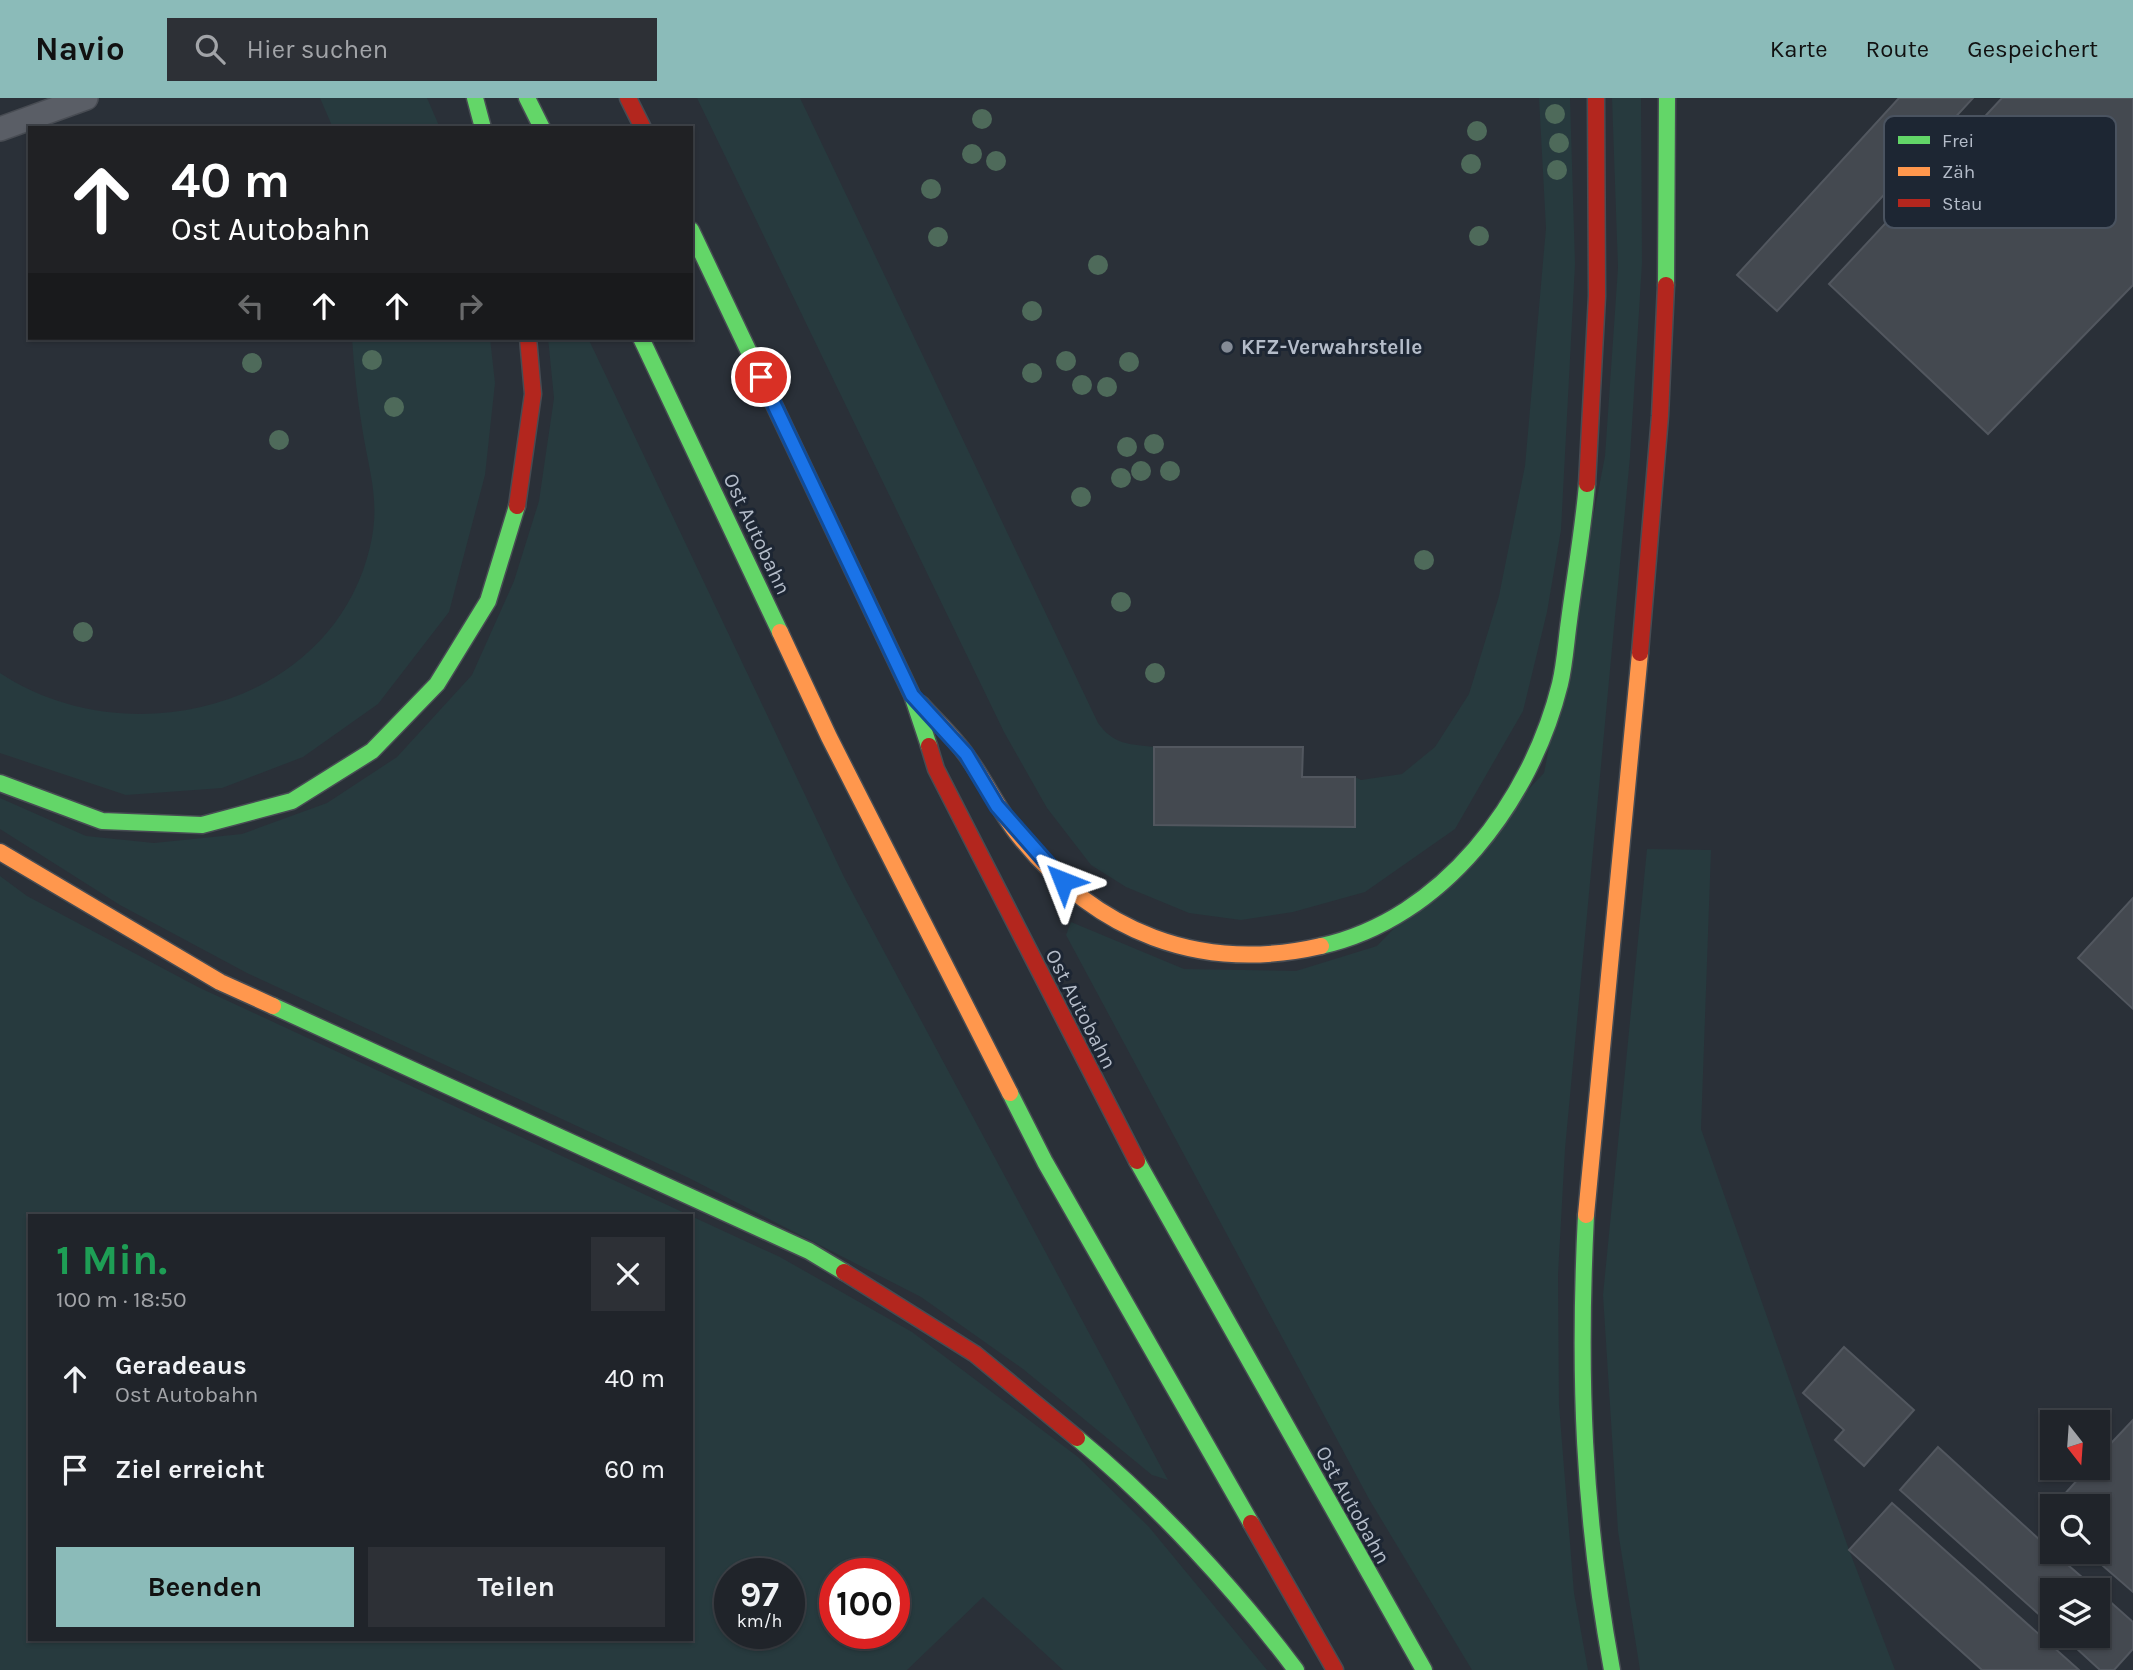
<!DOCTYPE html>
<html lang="de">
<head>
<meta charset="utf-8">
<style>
	:root { --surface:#20242a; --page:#2d3036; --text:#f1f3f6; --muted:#a2a4a8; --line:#3d4147; --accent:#8bbbb9 }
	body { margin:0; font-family:Karla,sans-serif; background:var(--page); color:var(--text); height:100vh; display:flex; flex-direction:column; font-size:26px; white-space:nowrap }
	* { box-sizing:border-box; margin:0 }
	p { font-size:23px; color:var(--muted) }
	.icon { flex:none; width:38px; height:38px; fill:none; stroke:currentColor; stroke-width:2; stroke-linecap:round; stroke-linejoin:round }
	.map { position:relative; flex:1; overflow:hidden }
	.drawer { position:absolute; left:28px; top:1116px; width:665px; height:427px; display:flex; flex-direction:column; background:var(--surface); border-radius:0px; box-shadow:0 2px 5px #0004,0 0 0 2px var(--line) }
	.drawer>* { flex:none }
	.guide { position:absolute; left:28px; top:28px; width:665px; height:214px; border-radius:0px; box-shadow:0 2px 5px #0004,0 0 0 2px var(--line); background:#202124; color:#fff; overflow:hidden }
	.needle { width:46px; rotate:163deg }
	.fabs { position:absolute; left:2040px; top:1312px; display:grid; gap:14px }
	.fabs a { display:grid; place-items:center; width:70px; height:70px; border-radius:0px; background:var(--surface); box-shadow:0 2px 5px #0004,0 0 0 2px var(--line); font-size:35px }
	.speed { position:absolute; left:714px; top:1460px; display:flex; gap:14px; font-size:35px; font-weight:700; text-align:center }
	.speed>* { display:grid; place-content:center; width:91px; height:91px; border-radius:50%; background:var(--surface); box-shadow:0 2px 5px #0004,0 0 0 2px var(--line); line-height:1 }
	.speed small { font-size:18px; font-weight:400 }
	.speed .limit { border:10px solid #d22; background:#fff; color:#111 }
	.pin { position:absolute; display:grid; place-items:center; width:60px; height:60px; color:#fff; margin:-30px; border:4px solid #fff; border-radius:50%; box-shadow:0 2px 7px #0007 }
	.me { position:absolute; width:77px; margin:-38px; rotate:315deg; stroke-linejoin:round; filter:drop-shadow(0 0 5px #0008) }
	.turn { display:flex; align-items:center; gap:24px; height:147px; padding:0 28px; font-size:32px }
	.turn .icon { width:91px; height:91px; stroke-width:2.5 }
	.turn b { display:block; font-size:49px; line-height:60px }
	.lanes { display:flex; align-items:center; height:66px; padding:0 28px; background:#0003; justify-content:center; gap:35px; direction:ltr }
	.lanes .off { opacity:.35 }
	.round { display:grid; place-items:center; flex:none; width:74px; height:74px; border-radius:0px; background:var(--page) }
	.overview { display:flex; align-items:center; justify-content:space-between; height:119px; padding:0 28px }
	h1 { font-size:42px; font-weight:700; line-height:52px; color:#1e9e55 }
	.button { display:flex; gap:14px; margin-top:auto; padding:14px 28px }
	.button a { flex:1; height:80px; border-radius:0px; background:var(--accent); color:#111; font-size:28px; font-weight:700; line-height:80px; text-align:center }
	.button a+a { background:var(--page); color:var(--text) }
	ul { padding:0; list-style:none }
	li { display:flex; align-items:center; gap:21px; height:91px; padding:0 28px }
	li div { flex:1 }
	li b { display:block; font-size:26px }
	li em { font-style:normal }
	header { display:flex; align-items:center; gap:42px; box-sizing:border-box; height:98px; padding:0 35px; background:var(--accent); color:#111 }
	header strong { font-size:33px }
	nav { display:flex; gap:38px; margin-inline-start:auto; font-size:24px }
	.search { width:490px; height:63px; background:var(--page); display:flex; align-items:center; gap:18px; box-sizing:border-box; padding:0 24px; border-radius:0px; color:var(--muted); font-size:26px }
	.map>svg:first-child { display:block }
	.green { fill:#273a3e; fill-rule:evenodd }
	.building { fill:#444950; stroke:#52575f; stroke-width:2 }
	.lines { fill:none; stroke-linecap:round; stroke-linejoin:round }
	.lane-casing { stroke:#484c53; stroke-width:26 }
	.fast-casing { stroke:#474c53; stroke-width:19 }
	.slow-casing { stroke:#474c53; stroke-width:19 }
	.jam-casing { stroke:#474c53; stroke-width:19 }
	.lane { stroke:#5a5e66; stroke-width:23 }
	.fast { stroke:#63d668; stroke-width:16 }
	.slow { stroke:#ff974d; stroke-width:16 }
	.jam { stroke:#b3261e; stroke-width:16 }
	.tree { fill:#4e6a5a }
	.route-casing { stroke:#114b97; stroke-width:18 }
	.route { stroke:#1a73e8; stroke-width:12 }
	.poi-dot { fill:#848b96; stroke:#1d2633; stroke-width:2.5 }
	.labels { text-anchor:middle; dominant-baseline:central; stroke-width:6; stroke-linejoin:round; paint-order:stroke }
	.poi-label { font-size:21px; font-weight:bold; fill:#b4bcc9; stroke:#1d2633; text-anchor:start }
	.street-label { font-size:21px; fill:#b4bcc9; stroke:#1d2633 }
	.key { fill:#1d2633; stroke:#4a5360; stroke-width:2 }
	.key-label { font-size:19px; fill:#b4bcc9 }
</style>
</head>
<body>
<header>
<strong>Navio</strong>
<div class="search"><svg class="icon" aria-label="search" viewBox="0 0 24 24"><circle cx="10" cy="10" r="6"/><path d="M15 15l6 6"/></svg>Hier suchen</div>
<nav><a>Karte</a><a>Route</a><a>Gespeichert</a></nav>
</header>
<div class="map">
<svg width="2133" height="1572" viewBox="0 0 2133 1572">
	<rect width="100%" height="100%" fill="#2a3038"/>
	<g class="green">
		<path d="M320,0H427L440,30H333Z"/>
		<path d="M697,0H800L1098,625C1114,647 1129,646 1154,649L1155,727L1355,729V679L1361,682L1402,676L1435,649L1469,596L1499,498L1525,368L1546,130L1539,0H1570L1575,166L1561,432L1547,514L1523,613L1455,731L1365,794L1293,814L1241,822L1189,815L1126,789L1091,767L1047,710L1004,634Z"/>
		<path d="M1612,0H1641L1642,165L1630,359L1565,1051L1558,1177L1559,1307L1574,1495L1588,1572H1472L1369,1401L1066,837L1071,824L1184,871L1296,873L1377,848L1544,675L1605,358L1618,170Z"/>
		<path d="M352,240H490L495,285L485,377L449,514L378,606L303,659L222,690L126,697L0,655V575C128,660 332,610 370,449C381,403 369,375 362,329C357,300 354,270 352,240Z"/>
		<path d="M548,240H588L844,779L1168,1382L1152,1377L1023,1271L921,1199L689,1080L247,875L120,807L0,731V700L86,738L154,745L242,736L327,705L397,659L472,577L514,483L539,403L554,300Z"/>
		<path d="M1647,751L1711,752L1701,1031L1849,1452L1895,1572H1640L1618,1433L1603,1197Z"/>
		<path d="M0,778L27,798L198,889L691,1118H30V1542H691V1118L780,1159L912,1234L1078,1359L1149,1429L1267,1572H1063L983,1499L907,1572H0ZM730,1475H789V1535H730ZM835,1475H894V1535H835Z"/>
	</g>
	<g class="building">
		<path d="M1899,0H1973L1777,213L1737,177Z"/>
		<path d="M2002,0H2133V187L1988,336L1829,186Z"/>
		<path d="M1154,649H1303L1302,679H1355V729L1154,727Z"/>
		<path d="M2133,800V911L2078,860Z"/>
		<path d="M1844,1249L1914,1312L1864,1368L1835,1342L1844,1332L1803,1295Z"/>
		<path d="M2133,1322V1494L2087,1454H2098V1409H2053L2088,1370H2098V1359Z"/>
		<path d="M1938,1349L2053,1454L2098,1493H2053V1529L1900,1392Z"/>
		<path d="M1892,1405L2079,1572H1982L1849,1452Z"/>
		<path d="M2098,1493L2133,1524V1551L2114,1572H2100L2063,1538H2098Z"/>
	</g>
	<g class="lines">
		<defs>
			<path id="lane" d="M0,31L86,0"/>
			<g id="fast">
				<path d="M475,0L483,30"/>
				<path d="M527,0L542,30"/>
				<path d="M691,132L912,597L929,648"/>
				<path d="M1666,187L1667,0"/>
				<path d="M641,240L780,534"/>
				<path d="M0,685L102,723L202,727L292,703L372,653L437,586L488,503L517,408"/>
				<path d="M1321,848C1443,821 1531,703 1560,586C1565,565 1566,544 1569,523C1575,477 1583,432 1587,386"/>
				<path d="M273,908L809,1153L844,1174"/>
				<path d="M1010,995L1045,1064L1251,1425"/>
				<path d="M1137,1063L1424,1572"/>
				<path d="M1586,1117C1578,1276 1583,1415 1612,1572"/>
				<path d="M1077,1340C1156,1405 1235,1491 1296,1572"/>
			</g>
			<g id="slow">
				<path d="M780,534L829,639L1010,995"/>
				<path d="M921,606C936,623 954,639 967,658C986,684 999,713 1019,738C1096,834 1200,876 1321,848"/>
				<path d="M0,754L220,884L273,908"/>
				<path d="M1586,1117L1640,555"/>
			</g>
			<g id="jam">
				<path d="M628,0L643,30"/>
				<path d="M1587,386L1597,198L1596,0"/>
				<path d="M517,408L533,296L528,240"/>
				<path d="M1640,555L1660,318L1666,187"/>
				<path d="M929,648L936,671L1137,1063"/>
				<path d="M844,1174L975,1256L1077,1340"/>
				<path d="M1251,1425L1335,1572"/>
			</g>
		</defs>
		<use href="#lane" class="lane-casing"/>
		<use href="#fast" class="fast-casing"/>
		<use href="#slow" class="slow-casing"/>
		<use href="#jam" class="jam-casing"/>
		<use href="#lane" class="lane"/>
		<use href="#fast" class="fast"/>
		<use href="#slow" class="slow"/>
		<use href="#jam" class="jam"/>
	</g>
	<g class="tree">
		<circle cx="1555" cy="16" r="10"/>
		<circle cx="982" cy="21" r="10"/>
		<circle cx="1477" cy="33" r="10"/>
		<circle cx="1559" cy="45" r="10"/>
		<circle cx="972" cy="56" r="10"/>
		<circle cx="996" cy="63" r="10"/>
		<circle cx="1471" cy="66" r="10"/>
		<circle cx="1557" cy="72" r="10"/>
		<circle cx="931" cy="91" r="10"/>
		<circle cx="1479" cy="138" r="10"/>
		<circle cx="938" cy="139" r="10"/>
		<circle cx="1098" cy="167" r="10"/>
		<circle cx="1032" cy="213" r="10"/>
		<circle cx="372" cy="262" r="10"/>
		<circle cx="1066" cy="263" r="10"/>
		<circle cx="1129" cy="264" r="10"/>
		<circle cx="252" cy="265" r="10"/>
		<circle cx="1032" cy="275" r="10"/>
		<circle cx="1082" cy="287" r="10"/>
		<circle cx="1107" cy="289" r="10"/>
		<circle cx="394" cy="309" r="10"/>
		<circle cx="279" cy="342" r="10"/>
		<circle cx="1154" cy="346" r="10"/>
		<circle cx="1127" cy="349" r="10"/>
		<circle cx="1141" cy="373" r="10"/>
		<circle cx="1170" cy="373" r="10"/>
		<circle cx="1121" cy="380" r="10"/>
		<circle cx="1081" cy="399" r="10"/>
		<circle cx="1424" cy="462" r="10"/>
		<circle cx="1121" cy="504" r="10"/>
		<circle cx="83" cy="534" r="10"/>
		<circle cx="1155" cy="575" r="10"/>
	</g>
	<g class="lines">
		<defs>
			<path id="route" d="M761,279L912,597L966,656L997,708L1063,783"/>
		</defs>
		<use href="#route" class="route-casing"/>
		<use href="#route" class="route"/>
	</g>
	<circle class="poi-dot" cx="1227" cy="249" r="7"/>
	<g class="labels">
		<g class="poi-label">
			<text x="1241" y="249">KFZ-Verwahrstelle</text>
		</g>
		<g class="street-label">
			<text transform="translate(757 436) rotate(65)">Ost Autobahn</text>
			<text transform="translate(1081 911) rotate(63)">Ost Autobahn</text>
			<text transform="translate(1353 1407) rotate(61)">Ost Autobahn</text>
		</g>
	</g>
	<rect x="1884" y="18" width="232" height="112" rx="10" class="key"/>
	<rect x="1898" y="38" width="32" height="8" fill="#63d668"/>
	<rect x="1898" y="69" width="32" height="9" fill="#ff974d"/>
	<rect x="1898" y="101" width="32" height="8" fill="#b3261e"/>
	<g class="key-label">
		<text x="1942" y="49">Frei</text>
		<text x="1942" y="80">Zäh</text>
		<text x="1942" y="112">Stau</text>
	</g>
</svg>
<div class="fabs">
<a><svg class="needle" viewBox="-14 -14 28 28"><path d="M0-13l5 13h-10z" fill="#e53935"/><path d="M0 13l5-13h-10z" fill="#a2a4a8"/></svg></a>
<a><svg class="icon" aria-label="search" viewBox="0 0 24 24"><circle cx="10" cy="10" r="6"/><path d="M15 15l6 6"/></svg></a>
<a><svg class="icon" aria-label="layers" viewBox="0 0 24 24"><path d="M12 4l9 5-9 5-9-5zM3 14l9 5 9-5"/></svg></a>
</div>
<div class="speed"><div>97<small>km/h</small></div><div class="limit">100</div></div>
<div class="pin" style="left:761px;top:279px;background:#d93025"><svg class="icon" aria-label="arrive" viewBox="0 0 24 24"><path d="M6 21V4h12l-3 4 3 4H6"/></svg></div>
<svg class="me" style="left:1063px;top:783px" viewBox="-20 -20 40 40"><path d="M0-17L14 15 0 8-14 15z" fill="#1a73e8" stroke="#fff" stroke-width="4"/></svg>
<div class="guide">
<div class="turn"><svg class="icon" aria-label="ahead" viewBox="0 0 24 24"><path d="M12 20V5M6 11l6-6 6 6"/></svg><div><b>40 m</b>Ost Autobahn</div></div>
<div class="lanes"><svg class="icon off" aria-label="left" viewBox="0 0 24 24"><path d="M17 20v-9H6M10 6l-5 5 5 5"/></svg><svg class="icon" aria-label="ahead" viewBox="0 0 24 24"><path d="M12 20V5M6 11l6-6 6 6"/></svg><svg class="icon" aria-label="ahead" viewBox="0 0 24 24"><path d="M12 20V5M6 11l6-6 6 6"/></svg><svg class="icon off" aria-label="right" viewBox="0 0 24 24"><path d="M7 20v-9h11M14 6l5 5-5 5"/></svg></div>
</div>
<section class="drawer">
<div class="overview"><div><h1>1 Min.</h1><p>100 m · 18:50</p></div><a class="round"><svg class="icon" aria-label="close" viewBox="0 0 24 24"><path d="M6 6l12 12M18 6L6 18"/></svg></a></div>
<ul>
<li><svg class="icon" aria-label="ahead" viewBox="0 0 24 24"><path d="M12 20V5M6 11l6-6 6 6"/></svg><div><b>Geradeaus</b><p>Ost Autobahn</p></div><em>40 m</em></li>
<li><svg class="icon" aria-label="arrive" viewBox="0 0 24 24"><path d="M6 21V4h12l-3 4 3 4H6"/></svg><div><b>Ziel erreicht</b></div><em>60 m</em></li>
</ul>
<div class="button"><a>Beenden</a><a>Teilen</a></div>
</section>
</div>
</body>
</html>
